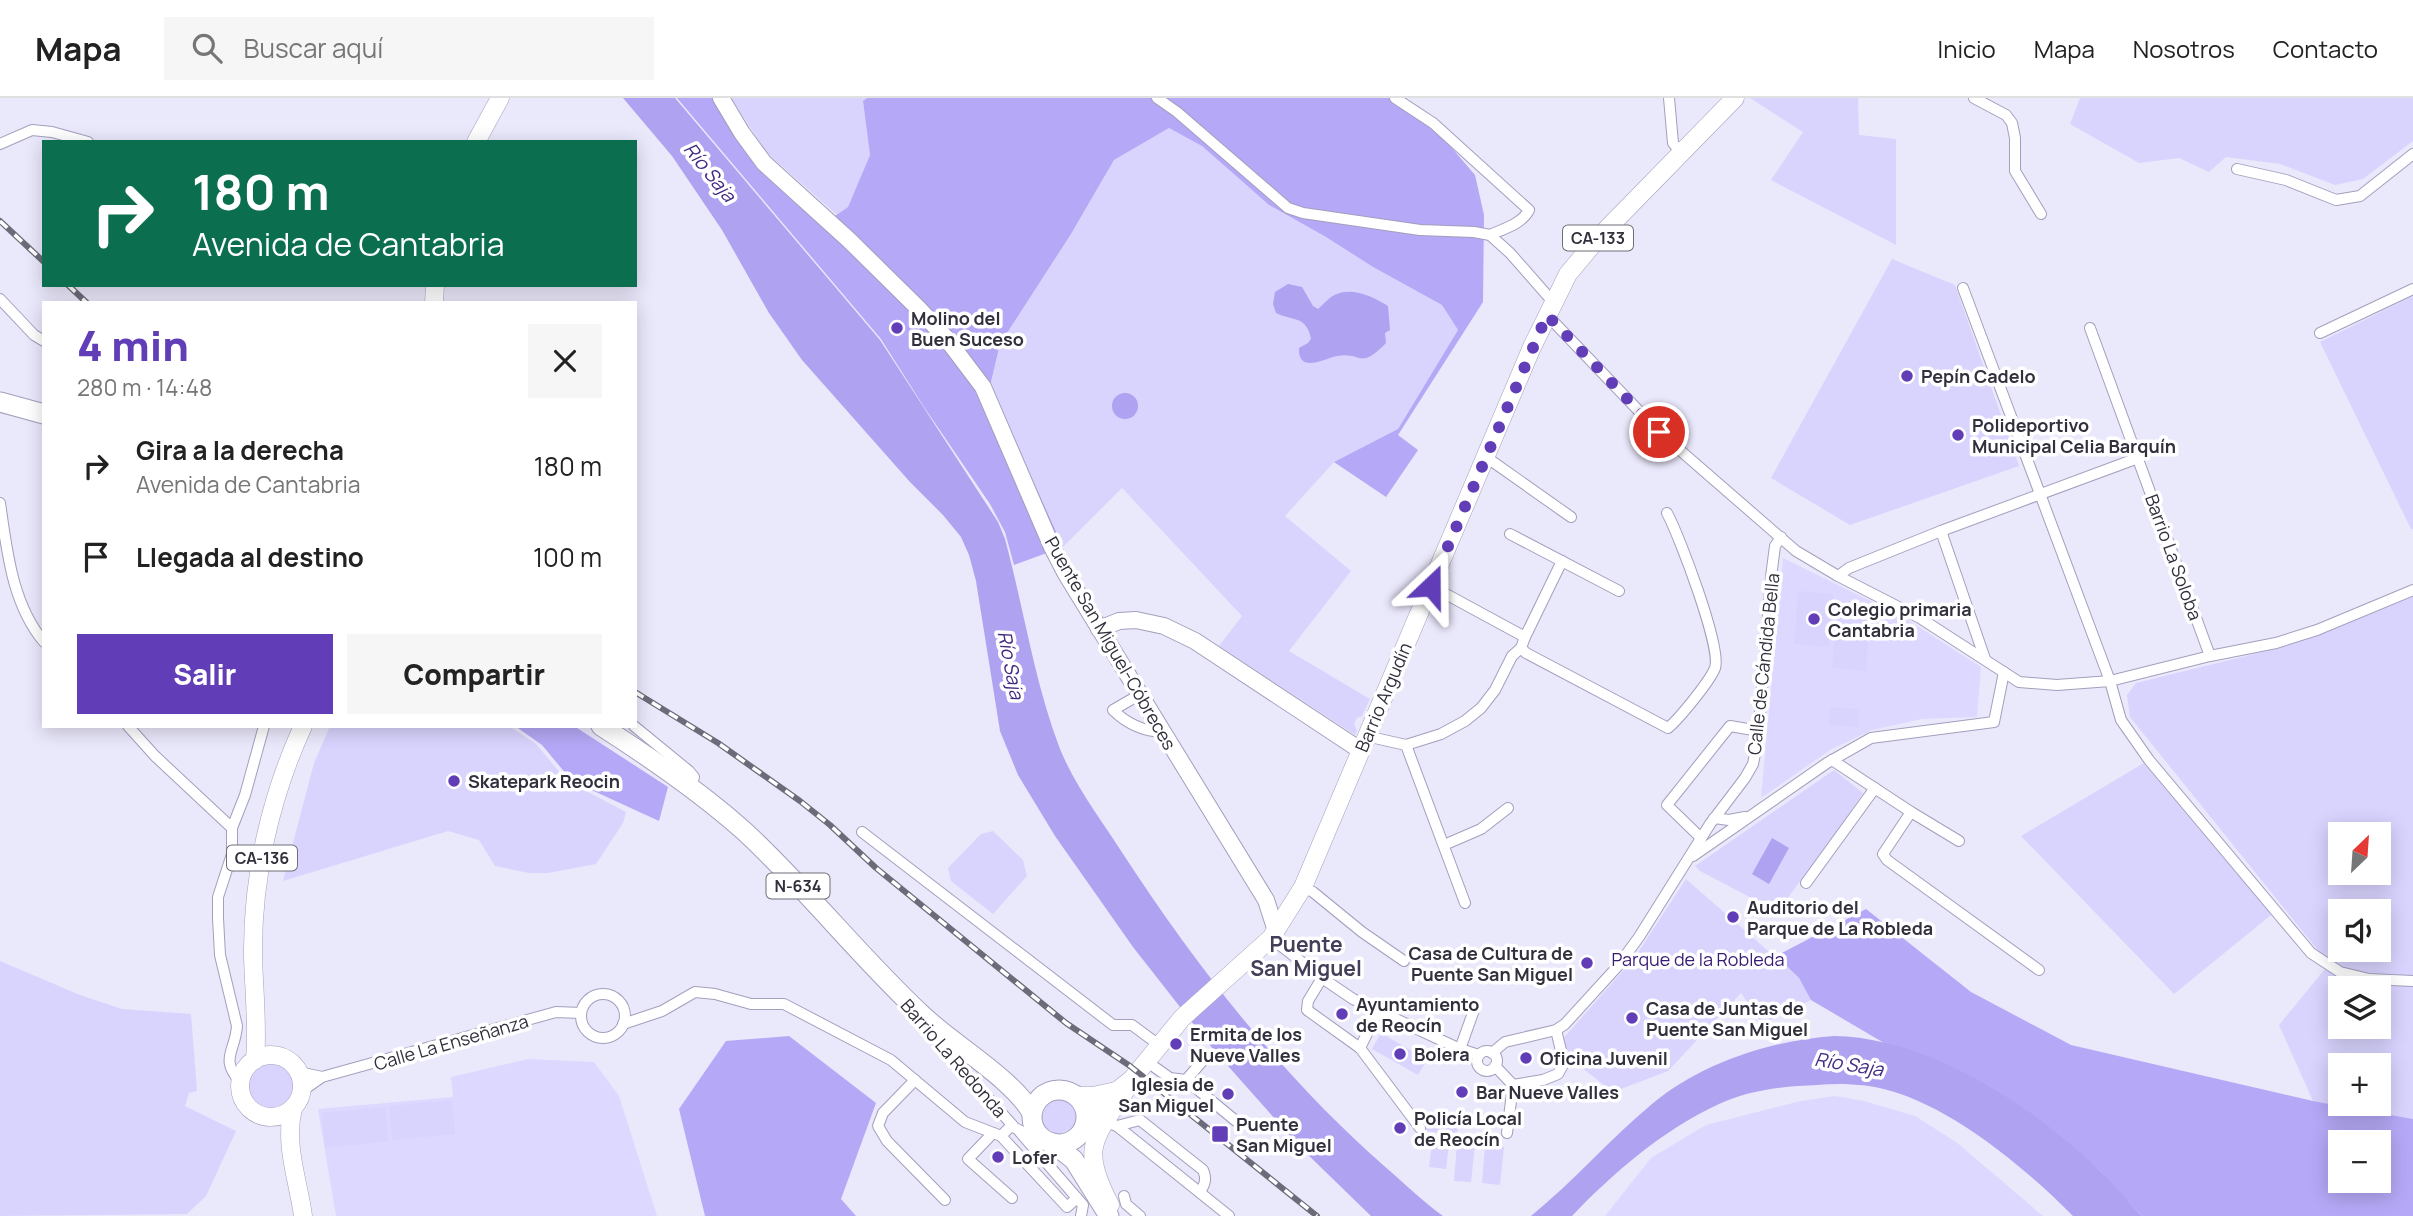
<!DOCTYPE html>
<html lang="es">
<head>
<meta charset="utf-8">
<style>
	:root { --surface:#fff; --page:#f6f6f6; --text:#222; --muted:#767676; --line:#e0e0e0; --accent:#613eb7 }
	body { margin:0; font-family:Manrope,sans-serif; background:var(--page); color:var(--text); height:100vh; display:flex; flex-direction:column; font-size:26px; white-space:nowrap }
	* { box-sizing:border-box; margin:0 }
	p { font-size:23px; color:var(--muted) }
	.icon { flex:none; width:38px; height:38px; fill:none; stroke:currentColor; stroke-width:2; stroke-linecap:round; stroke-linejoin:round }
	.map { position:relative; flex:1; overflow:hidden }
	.details { position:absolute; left:42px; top:203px; width:595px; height:427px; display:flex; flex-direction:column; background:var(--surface); border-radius:0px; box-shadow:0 4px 18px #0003 }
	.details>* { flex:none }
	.banner { position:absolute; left:42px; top:42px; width:595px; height:147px; border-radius:0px; box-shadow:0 4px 18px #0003; background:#0b6e4f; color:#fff; overflow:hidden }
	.needle { width:46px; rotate:25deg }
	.controls { position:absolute; left:2328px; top:724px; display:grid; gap:14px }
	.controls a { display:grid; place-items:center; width:63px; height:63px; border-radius:0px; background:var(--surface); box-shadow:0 4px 18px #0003; font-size:35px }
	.pin { position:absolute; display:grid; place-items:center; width:60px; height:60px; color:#fff; margin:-30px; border:4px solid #fff; border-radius:50%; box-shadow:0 2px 7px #0007 }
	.me { position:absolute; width:77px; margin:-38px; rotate:23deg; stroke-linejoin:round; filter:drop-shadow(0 0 5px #0008) }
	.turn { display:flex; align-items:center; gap:24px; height:147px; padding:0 35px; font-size:32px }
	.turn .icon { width:91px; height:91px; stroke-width:2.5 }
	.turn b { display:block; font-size:49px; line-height:60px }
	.round { display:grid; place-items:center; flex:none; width:74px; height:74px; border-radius:0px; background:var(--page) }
	.summary { display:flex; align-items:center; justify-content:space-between; height:119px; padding:0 35px }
	h1 { font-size:42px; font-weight:800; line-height:52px; color:var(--accent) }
	.cta { display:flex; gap:14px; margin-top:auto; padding:14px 35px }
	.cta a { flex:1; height:80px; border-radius:0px; background:var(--accent); color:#fff; font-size:28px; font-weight:800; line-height:80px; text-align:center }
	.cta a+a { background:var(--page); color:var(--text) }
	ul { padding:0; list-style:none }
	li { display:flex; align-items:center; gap:21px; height:91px; padding:0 35px }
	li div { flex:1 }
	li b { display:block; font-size:26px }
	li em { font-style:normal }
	header { display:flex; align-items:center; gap:42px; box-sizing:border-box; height:98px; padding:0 35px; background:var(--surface); border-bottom:2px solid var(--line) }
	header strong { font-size:33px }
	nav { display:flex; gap:38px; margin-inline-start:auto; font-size:24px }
	.search { width:490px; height:63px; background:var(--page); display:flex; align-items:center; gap:18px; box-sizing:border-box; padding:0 24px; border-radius:0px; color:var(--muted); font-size:26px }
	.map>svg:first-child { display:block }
	.built { fill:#ddd8ff }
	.green { fill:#d9d4fe; fill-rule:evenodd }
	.forest { fill:#b5a8f6; fill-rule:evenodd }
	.water { fill:#afa2f0 }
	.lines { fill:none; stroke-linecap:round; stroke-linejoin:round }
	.street-casing { stroke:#a39fbd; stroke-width:12 }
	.secondary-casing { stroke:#a39fbd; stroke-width:18 }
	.primary-casing { stroke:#a39fbd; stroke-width:19 }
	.highway-casing { stroke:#a39fbd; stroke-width:21 }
	.street { stroke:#fff; stroke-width:10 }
	.secondary { stroke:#fff; stroke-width:16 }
	.primary { stroke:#fff; stroke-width:18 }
	.highway { stroke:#fff; stroke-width:19 }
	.rail-casing { stroke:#6c6b79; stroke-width:6 }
	.rail { stroke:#fff; stroke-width:3.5; stroke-dasharray:10; stroke-linecap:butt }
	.route { stroke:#613eb7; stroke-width:12; stroke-dasharray:0 21.6 }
	.poi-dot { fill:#613eb7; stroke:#fff; stroke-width:2.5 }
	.labels { text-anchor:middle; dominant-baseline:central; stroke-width:7; stroke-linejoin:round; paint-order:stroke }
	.shield { fill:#fff; stroke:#6f6e76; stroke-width:2 }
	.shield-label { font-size:16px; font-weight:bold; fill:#31303c }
	.poi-label { font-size:18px; font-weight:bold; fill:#31303c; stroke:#fff; text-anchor:start }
	.street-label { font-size:18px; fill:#31303c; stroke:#fff }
	.park-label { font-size:18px; fill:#381b74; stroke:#fff }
	.water-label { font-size:19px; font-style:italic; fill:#432982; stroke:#fff }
	.quarter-label { font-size:21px; font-weight:bold; fill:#423f58; stroke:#fff }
</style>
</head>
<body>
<header>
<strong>Mapa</strong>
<div class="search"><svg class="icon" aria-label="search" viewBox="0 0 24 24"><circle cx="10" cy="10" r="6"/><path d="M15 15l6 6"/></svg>Buscar aquí</div>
<nav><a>Inicio</a><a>Mapa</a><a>Nosotros</a><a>Contacto</a></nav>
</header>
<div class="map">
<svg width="2413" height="1118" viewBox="0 0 2413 1118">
	<rect width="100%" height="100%" fill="#eae8fb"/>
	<g class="built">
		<path d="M1783,460L1903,519L1981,569L1977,619L1922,621L1872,632L1830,652L1761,700Z"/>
		<path d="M528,961L594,964L619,998L657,1118H336L318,1011L453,999L451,979Z"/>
		<path d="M1835,998L1864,1003L1915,1018L1956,1044L2043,1118H1605L1651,1060L1706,1027L1801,1003Z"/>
	</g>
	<g class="green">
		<path d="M731,0H867L863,3L870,57L848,109L837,117L767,55Z"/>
		<path d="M1750,0H1858L1859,37L1896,41V147L1771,82L1803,34Z"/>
		<path d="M2080,0H2413V43L2363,81L2335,87L2280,66L2226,59L2209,74L2179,60L2139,65L2070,26Z"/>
		<path d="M1169,30L1202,48L1269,107L1326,139L1373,169L1442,207L1458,232L1398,331L1334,364L1285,418L1351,473L1289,553L1370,601L1362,618L1357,620L1354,626L1357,633L1355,637L1219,548L1242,518L1122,390L1063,449L990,288L1000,246L1071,136L1114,62Z"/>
		<path d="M1892,161L1955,187L2019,368L1850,427L1771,380Z"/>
		<path d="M2413,198V431H2411L2320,244Z"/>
		<path d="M1798,493L1833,496L1829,549L1794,546Z"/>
		<path d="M2413,498V1021L2313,1003L2279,927L2329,866L2130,619L2127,597L2136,585L2279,550ZM2340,737H2378V775H2340ZM2340,814H2378V852H2340ZM2340,891H2378V929H2340ZM2340,968H2378V1006H2340Z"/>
		<path d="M1837,503L1871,506L1866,573L1832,570Z"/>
		<path d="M1830,609L1859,611L1858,629L1829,627Z"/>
		<path d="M330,628H509L536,646L567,683L626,714L623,725L596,766L548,775H529L495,768L479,742L448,733L283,783L314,665Z"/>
		<path d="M2149,662L2276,813L2174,896L2021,738Z"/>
		<path d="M1834,672L1863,695L1832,741L1780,810L1773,804L1761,805L1700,773L1695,768Z"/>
		<path d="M993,733L1023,762L1027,778L993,816L951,783L948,770L981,736Z"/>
		<path d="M1686,781L1799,880L1811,902L1762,926L1741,895L1668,973L1613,994L1572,962L1561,943L1635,859Z"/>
		<path d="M0,863L80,897L122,911L191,916L197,993L189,995L185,1008L236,1033L206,1098L187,1116L0,1118Z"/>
		<path d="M1381,935L1427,962L1418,977L1372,951Z"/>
		<circle cx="272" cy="988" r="24"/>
		<circle cx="1060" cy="1018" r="18"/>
		<path d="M452,1002L455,1036L392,1042L389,1008Z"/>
		<path d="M385,1009L389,1043L325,1050L322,1015Z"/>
		<path d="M1426,1017L1459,1021L1457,1037L1424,1033Z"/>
		<path d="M1433,1037L1450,1039L1446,1071L1429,1069Z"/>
		<path d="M1457,1045L1475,1046L1471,1084L1454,1083Z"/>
		<path d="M1485,1047L1504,1049L1500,1087L1482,1085Z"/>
	</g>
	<g class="forest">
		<path d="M677,0H713L744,52L781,91L822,127L848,109L870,57L863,3L867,0H1393L1445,42L1475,77L1484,117L1483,204L1398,337L1418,352L1386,399L1334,364L1398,331L1458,232L1442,207L1373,169L1326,139L1269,107L1202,48L1169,30L1114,62L1071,136L1000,246L990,288L1063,449L1014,467L1005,434L990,406L924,309L881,241Z"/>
		<path d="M515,628H574L668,689L659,723L572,683L542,647Z"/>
		<path d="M1866,811L1971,894L2071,947L2313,1003L2413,1021V1118H2142L2098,1071L1811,902L1799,880L1776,858ZM2340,1045H2378V1083H2340Z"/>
		<path d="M789,938L876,1005L841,1101L856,1118H705L679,1011L726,943Z"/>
	</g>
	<g class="water">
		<path d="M623,0H675L880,242L998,424L1005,441C1024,511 1034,583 1060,651C1076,690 1103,724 1125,759C1199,872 1282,978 1383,1067C1403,1084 1422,1103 1443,1118H1371L1301,1050L1213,951L1133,849L1055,738L1018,677L1000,633L976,483L969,457L961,439L943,417L910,384L802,262L769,215L722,132L672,58Z"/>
		<path d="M1288,186L1302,189L1313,208L1318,211C1324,206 1330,198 1337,196C1353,189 1374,199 1388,208L1390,232L1385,235L1386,245C1359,273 1362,253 1337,258C1323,261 1298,276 1299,250L1308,245L1311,241C1307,217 1291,223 1276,215L1273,206L1275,194Z"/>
		<circle cx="1125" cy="308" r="13"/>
		<path d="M1772,740L1789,750L1769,786L1752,776Z"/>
		<path d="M1834,938C1927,939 2033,1008 2098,1071C2113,1085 2127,1102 2142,1118H2073C2027,1071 1954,1011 1891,993C1868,986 1841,985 1817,987C1785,988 1748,992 1719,1006C1664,1031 1613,1075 1572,1118H1531C1574,1083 1610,1041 1652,1006C1703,964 1770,943 1834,938Z"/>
	</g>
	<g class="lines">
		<defs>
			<g id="street">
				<path d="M1157,0L1177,14L1288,110L1303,115L1420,132L1474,134L1490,137L1510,155L1553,204"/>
				<path d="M1395,0L1433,25L1529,112C1522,126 1503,131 1490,137"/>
				<path d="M1669,0L1673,45L1681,55"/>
				<path d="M1974,0L2006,17L2012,25L2015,40V73L2041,116"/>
				<path d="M0,46L32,32L52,34L88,44"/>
				<path d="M2237,71L2286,82L2336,102L2360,98L2413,56"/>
				<path d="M1963,190L2110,583L2121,622L2149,662L2311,855L2340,874L2369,881L2413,883"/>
				<path d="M0,201L34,237L44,243"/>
				<path d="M1547,217L1659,334L1796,453L1838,478L1920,520L2019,584L2057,587L2110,583L2210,558L2276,545L2317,532L2413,492"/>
				<path d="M2090,230L2210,558"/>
				<path d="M2320,235L2413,191"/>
				<path d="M1486,359L1571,419"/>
				<path d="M0,405C7,453 12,506 44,544"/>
				<path d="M1941,433L1985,561"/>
				<path d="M1510,436L1619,493"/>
				<path d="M1838,478L1849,470L1941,433L2138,360"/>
				<path d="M1431,488L1525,539L1521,550L1526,555L1668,630C1679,621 1710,583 1715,570C1722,550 1679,437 1667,415"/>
				<path d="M1525,539L1562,463"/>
				<path d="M1139,597L1113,612C1127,626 1142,633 1162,634"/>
				<path d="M128,628L155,658L232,730V756L218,799V820L220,857L237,928C235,955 219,960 241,985"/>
				<path d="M634,628L689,673L694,679L691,689"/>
				<path d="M1366,638L1406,647L1441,636L1465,623L1481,610L1495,592L1512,558L1521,550"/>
				<path d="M1406,647L1465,805"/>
				<path d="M1832,662L1911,714L1959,743"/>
				<path d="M1911,714L1883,756L1887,762L2039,872"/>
				<path d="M1714,720L1729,722L1745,719"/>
				<path d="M232,730L245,697L264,628"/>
				<path d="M862,734L1113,927H1132L1159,947"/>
				<path d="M1701,740L1667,707L1730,628L1759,633"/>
				<path d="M1444,747L1481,731L1508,710"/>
				<path d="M1693,758L1827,665L1871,640L1994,624L2004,574"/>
				<path d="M1806,785L1875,690"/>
				<path d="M1303,789L1313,794L1362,834L1404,863"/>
				<path d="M1271,840L1322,880L1353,901L1460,951L1479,957"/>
				<path d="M1322,880L1308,903L1307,912L1360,950L1420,1030"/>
				<circle cx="603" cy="918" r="22"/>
				<path d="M623,926L662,913L695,894L715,896L751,906H784L891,962L965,1024L1001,1038L1012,1027"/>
				<path d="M924,929L1015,1030L1023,1034L1037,1035"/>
				<path d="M1360,950L1378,913"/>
				<path d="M1460,951L1474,912"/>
				<circle cx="1487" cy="963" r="10"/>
				<path d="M1492,955L1505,944L1556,932L1565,926L1617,869L1639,839L1710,726L1745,680L1753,666L1758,641L1771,479L1775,448L1781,439"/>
				<path d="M1146,963L1170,980L1186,982L1205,960"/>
				<path d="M1495,968L1513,987L1543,982L1558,976L1564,965L1556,932"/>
				<path d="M299,974L322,979"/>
				<path d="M915,982L883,1015L878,1028L887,1043L945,1102"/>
				<path d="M1186,982L1236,1023"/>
				<path d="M302,993L322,979L556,914L581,915"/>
				<path d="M1100,1022L1117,1028L1229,1118"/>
				<path d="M1117,1028L1140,1022L1203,1072C1207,1081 1205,1086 1200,1094"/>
				<path d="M1019,1033L1083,1107L1081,1118"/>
				<path d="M993,1035L968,1061L1012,1100"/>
				<path d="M1507,1035L1513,987"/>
				<path d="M1001,1038L1067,1109L1077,1100"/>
				<path d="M1124,1098L1126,1106L1140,1118"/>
			</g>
			<g id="secondary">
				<path d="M721,0L742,35L764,65L849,142L919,211L946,240L983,289L1052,449L1066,476L1266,802L1276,833"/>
				<path d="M1099,531L1119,523L1136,522L1164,528L1195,543L1360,652"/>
			</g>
			<g id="primary">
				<path d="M476,44L500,0"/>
				<path d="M434,205L435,187"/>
				<circle cx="271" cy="988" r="31"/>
				<path d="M255,962C258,927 254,894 253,859C252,780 270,700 303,628"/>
				<path d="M1076,998H1093L1116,993"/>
				<path d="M293,1010C284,1047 298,1081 303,1118"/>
				<path d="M1086,1022L1104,1003L1132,981L1182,920L1271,840L1303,789L1532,249L1568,176L1598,140L1735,0"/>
				<path d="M1110,1107C1081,1049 1092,1044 1125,993"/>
			</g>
			<g id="highway">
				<path d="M0,304L44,316"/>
				<path d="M601,628C651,660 699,693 743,732C806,790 859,858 921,916C952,946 1012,980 1032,1015"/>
				<circle cx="1059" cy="1019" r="27"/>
				<path d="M1053,1045L1074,1062L1109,1118"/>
			</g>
		</defs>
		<use href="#street" class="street-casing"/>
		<use href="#secondary" class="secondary-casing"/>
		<use href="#primary" class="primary-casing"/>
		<use href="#highway" class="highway-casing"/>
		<use href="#street" class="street"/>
		<use href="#secondary" class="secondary"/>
		<use href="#primary" class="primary"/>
		<use href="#highway" class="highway"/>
		<defs>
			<g id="rail">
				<path d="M0,123L44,164"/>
				<path d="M68,187L87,205"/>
				<path d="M635,594L718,645L800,703L830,727L876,770L1066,925L1130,968L1317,1118"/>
			</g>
		</defs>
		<use href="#rail" class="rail-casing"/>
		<use href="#rail" class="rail"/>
	</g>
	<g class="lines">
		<path class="route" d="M1431,488L1547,217L1659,334"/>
	</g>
	<g class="poi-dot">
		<circle cx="897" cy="230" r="7"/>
		<circle cx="1907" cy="278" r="7"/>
		<circle cx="1958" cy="337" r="7"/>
		<circle cx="1814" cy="521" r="7"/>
		<circle cx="454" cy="683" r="7"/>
		<circle cx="1733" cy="819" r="7"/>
		<circle cx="1587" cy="865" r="7"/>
		<circle cx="1342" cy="916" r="7"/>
		<circle cx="1632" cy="920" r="7"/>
		<circle cx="1176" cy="946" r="7"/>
		<circle cx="1400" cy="956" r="7"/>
		<circle cx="1526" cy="960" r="7"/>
		<circle cx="1462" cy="994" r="7"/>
		<circle cx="1228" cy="996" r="7"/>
		<circle cx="1400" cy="1030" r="7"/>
		<rect x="1211" y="1027" width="18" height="18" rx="3.5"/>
		<circle cx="998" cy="1059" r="7"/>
	</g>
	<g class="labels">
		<g class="shield">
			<rect x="1563" y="127.5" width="70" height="25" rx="5"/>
			<rect x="227" y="747.5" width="70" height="25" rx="5"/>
			<rect x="766.5" y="775.5" width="63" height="25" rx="5"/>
		</g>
		<g class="shield-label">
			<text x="1598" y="140">CA-133</text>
			<text x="262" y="760">CA-136</text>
			<text x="798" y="788">N-634</text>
		</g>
		<g class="poi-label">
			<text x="911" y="220">Molino del<tspan x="911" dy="21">Buen Suceso</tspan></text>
			<text x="1921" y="278">Pepín Cadelo</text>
			<text x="1972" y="327">Polideportivo<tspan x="1972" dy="21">Municipal Celia Barquín</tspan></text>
			<text x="1828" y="511">Colegio primaria<tspan x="1828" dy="21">Cantabria</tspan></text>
			<text x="468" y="683">Skatepark Reocin</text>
			<text x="1747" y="809">Auditorio del<tspan x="1747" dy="21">Parque de La Robleda</tspan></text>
			<text x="1573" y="855" text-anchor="end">Casa de Cultura de<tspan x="1573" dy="21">Puente San Miguel</tspan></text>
			<text x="1356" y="906">Ayuntamiento<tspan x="1356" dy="21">de Reocín</tspan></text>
			<text x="1646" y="910">Casa de Juntas de<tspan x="1646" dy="21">Puente San Miguel</tspan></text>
			<text x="1190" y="936">Ermita de los<tspan x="1190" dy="21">Nueve Valles</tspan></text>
			<text x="1414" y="956">Bolera</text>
			<text x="1540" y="960">Oficina Juvenil</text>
			<text x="1214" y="986" text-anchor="end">Iglesia de<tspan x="1214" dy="21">San Miguel</tspan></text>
			<text x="1476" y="994">Bar Nueve Valles</text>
			<text x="1414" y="1020">Policía Local<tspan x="1414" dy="21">de Reocín</tspan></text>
			<text x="1236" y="1026">Puente<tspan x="1236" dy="21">San Miguel</tspan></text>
			<text x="1012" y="1059">Lofer</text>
		</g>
		<g class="street-label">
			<text transform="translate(2174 459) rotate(70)">Barrio La Soloba</text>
			<text transform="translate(1111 545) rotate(60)">Puente San Miguel-Cóbreces</text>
			<text transform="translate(1763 566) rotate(-84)">Calle de Cándida Bella</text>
			<text transform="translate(1383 599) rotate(-67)">Barrio Argudín</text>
			<text transform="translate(451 944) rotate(-16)">Calle La Enseñanza</text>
			<text transform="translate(954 960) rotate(49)">Barrio La Redonda</text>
		</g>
		<g class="park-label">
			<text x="1698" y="861">Parque de la Robleda</text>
		</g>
		<g class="water-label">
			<text transform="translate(710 74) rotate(51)">Río Saja</text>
			<text transform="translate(1011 567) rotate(79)">Río Saja</text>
			<text transform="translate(1849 966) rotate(9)">Río Saja</text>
		</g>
		<g class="quarter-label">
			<text x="1306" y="846">Puente<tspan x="1306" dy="24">San Miguel</tspan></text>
		</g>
	</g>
</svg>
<div class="controls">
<a><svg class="needle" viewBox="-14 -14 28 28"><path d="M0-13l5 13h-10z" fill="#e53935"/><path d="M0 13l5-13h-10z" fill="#767676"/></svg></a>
<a><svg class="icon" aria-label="sound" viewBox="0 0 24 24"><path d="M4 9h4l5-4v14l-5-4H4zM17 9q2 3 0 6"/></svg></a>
<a><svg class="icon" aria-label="layers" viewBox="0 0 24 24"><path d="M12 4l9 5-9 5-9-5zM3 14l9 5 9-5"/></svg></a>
<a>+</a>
<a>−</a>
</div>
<div class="pin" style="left:1659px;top:334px;background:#d93025"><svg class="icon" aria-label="arrive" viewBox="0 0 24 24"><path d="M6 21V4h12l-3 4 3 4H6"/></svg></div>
<svg class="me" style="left:1431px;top:488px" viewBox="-20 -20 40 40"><path d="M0-17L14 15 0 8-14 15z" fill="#613eb7" stroke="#fff" stroke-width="4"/></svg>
<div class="banner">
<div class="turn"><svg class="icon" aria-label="right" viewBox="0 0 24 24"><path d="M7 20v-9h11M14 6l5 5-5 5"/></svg><div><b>180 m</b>Avenida de Cantabria</div></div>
</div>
<section class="details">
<div class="summary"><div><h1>4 min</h1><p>280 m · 14:48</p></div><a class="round"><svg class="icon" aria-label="close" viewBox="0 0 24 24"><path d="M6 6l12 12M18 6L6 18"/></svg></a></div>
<ul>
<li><svg class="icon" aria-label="right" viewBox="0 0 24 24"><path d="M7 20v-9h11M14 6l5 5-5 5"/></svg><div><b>Gira a la derecha</b><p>Avenida de Cantabria</p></div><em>180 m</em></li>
<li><svg class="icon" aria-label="arrive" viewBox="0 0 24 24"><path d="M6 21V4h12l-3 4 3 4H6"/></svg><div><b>Llegada al destino</b></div><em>100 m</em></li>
</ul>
<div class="cta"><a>Salir</a><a>Compartir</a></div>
</section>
</div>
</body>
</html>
